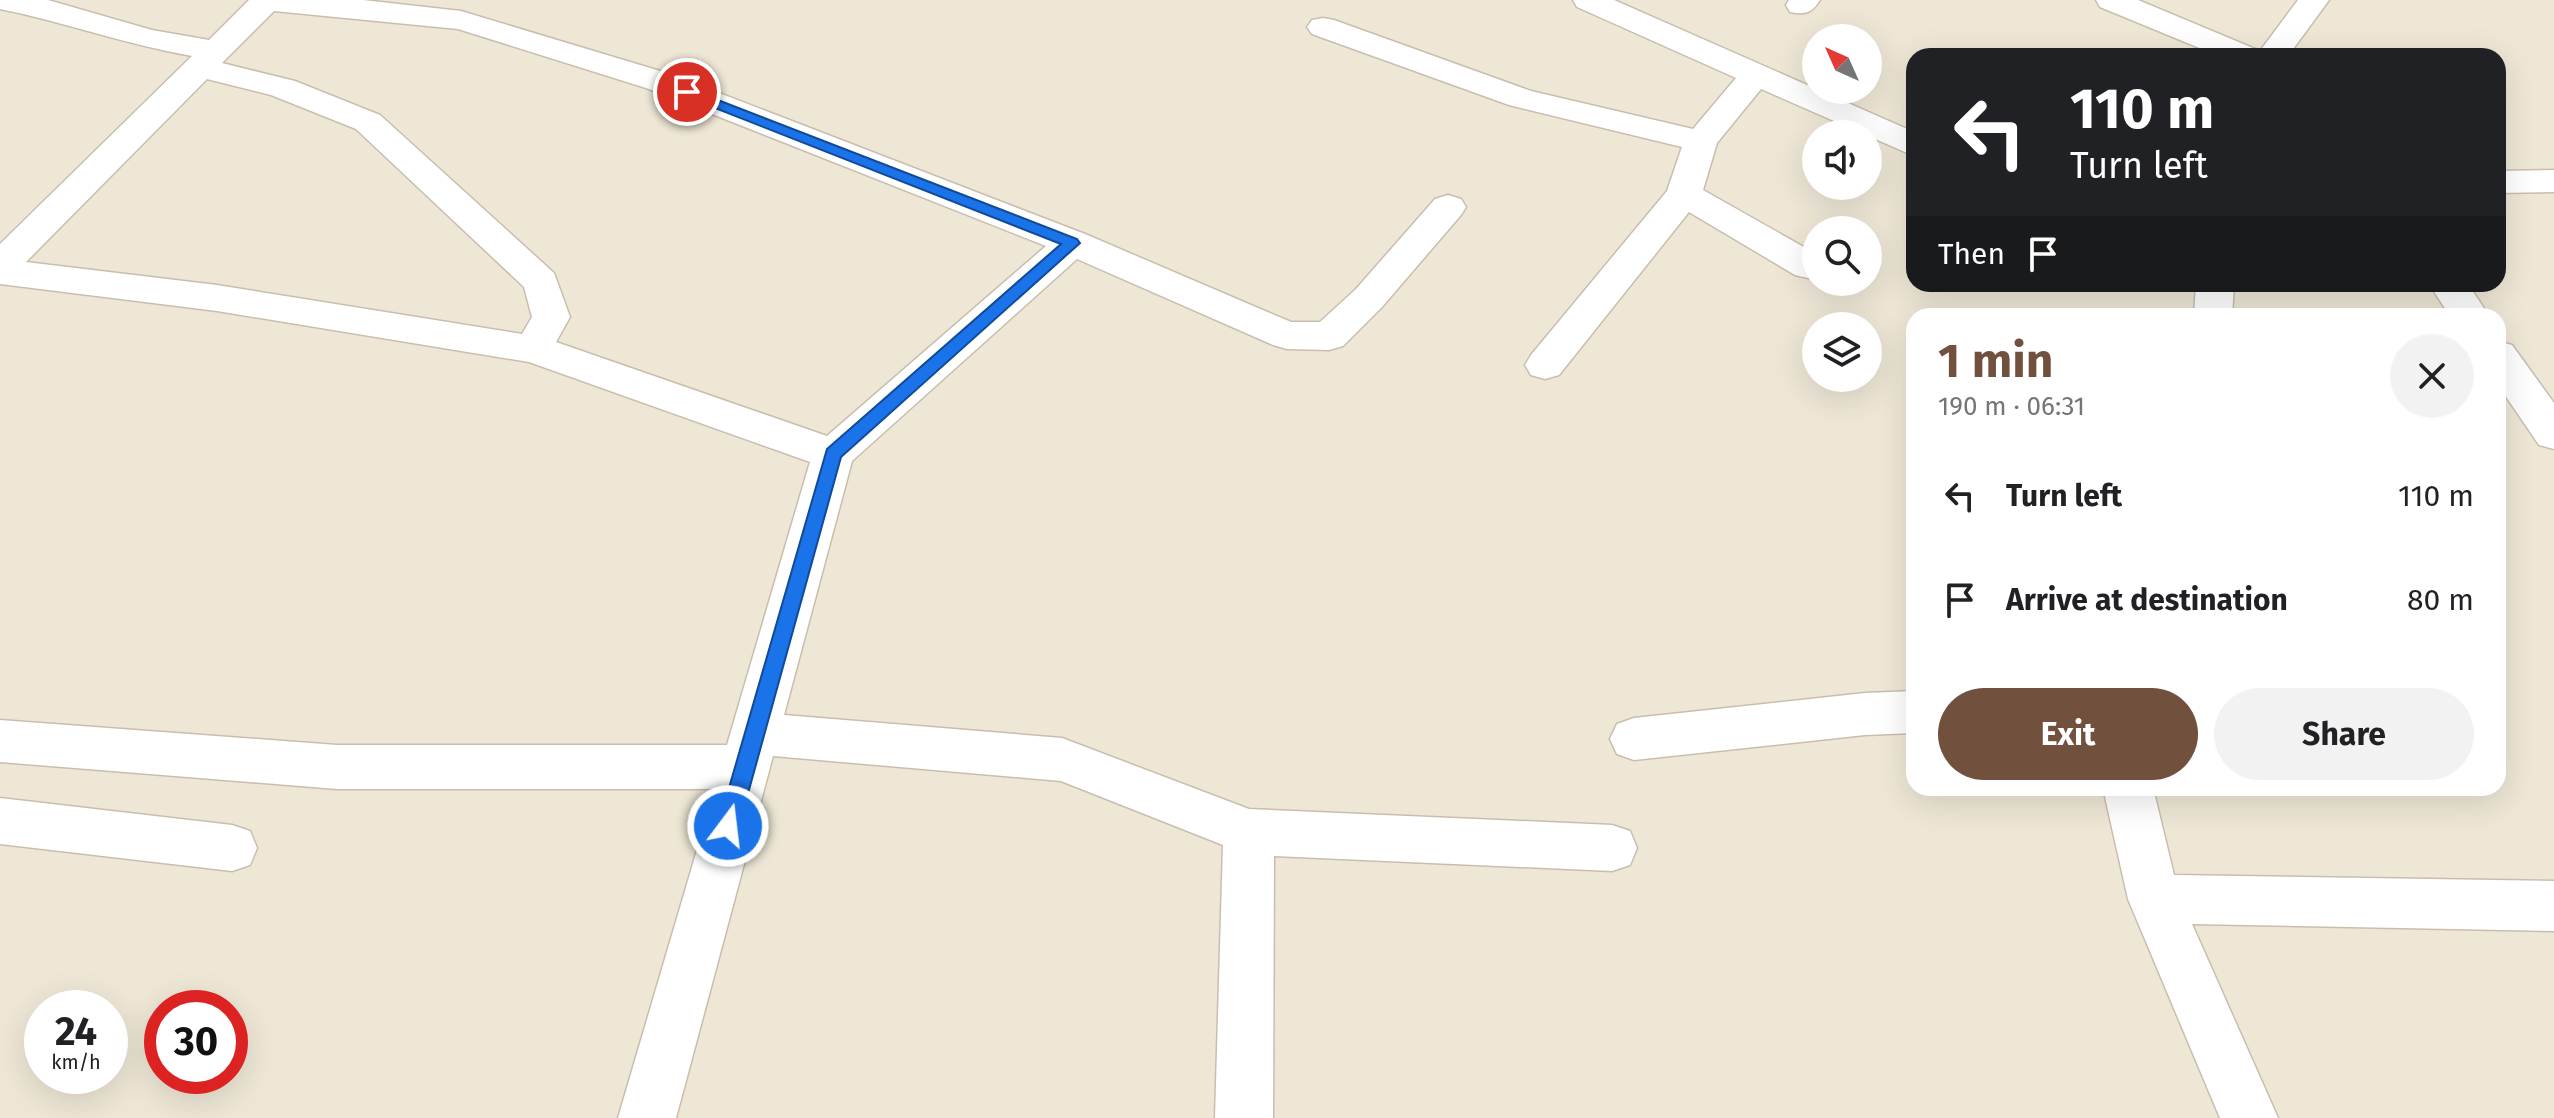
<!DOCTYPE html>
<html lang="en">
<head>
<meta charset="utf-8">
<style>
	:root { --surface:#fff; --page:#f2f2f2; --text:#202124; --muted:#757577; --accent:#72503e }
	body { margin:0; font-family:"Fira Sans",sans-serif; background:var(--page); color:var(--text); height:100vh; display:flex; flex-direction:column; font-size:30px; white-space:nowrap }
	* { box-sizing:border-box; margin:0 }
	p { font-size:26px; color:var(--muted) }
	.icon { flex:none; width:44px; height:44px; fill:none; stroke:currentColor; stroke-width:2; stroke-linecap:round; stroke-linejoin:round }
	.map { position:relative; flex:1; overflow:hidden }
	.details { position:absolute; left:1906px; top:308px; width:600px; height:488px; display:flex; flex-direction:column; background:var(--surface); border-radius:24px; box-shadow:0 8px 32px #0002 }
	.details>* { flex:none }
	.hud { position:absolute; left:1906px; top:48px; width:600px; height:244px; border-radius:24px; box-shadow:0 8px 32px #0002; background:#202124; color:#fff; overflow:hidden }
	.needle { width:52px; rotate:315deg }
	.buttons { position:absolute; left:1802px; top:24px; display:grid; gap:16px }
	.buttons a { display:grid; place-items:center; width:80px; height:80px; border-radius:50%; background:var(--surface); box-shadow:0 8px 32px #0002; font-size:40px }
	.speed { position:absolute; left:24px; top:990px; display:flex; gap:16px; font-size:40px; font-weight:700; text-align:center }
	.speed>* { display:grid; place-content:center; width:104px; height:104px; border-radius:50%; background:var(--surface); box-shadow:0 8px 32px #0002; line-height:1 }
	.speed small { font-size:20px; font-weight:400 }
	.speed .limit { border:12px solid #d22; background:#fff; color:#111 }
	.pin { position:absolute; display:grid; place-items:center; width:68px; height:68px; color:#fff; margin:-34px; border:4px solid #fff; border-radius:50%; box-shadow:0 2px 8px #0007 }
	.me { position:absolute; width:88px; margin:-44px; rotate:15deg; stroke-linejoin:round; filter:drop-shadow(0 0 6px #0008) }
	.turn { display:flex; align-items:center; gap:28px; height:168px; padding:0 32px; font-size:36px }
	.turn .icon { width:104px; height:104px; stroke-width:2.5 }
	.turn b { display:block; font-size:56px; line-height:68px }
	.then { display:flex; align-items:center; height:76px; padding:0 32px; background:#0003; gap:16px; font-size:30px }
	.round { display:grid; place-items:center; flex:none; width:84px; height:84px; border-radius:42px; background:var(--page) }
	.overview { display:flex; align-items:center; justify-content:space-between; height:136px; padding:0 32px }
	h1 { font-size:48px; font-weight:700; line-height:60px; color:var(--accent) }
	.primary-button { display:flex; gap:16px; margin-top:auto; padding:16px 32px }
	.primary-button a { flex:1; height:92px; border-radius:48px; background:var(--accent); color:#fff; font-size:32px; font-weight:700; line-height:92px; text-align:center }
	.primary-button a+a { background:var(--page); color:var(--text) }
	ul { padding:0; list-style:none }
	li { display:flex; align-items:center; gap:24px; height:104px; padding:0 32px }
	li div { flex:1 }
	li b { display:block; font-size:30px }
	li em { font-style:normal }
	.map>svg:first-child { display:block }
	.residential { fill:#eee7d6; fill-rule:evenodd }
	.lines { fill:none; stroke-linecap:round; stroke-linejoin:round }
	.minor-casing { stroke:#c9beae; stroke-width:3 }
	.minor { fill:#fff; fill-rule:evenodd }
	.route { fill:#1a73e8; stroke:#114b97; stroke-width:2 }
</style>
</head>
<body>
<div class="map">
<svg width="2554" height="1118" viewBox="0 0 2554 1118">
	<rect width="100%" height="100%" fill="#faf6ea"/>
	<path class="residential" d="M0,0H2554V1118H0ZM1816,38H1868V90H1816ZM1914,56H2498V284H1914ZM1816,134H1868V186H1816ZM1816,230H1868V282H1816ZM1914,316H2498V788H1914ZM1816,326H1868V378H1816ZM42,1008H110V1076H42ZM162,1008H230V1076H162Z"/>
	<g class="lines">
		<defs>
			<g id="minor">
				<path d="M0,0H48L152,30L209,40L249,0H363L461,11L670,74L1085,234L1291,322H1320L1356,289L1435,199L1448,195L1461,199L1466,207L1461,215L1382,307L1343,346L1329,350L1287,349L1273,345L1077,259L852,461L784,715L1062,738L1249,809L1612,825L1630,831L1637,848L1630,865L1612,871L1274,856L1273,1118H1215L1223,845L1061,781L773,756L676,1118H618L715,789H337L0,762V720L337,745H727L810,462L529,362L217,311L0,284V244L192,56C127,45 65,22 0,9ZM274,11L458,29L646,88L1046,246L827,436L556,342L570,317L554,273L380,115L295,81L222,63ZM207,79L271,95L356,129L524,287L532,317L522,334L217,285L26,262Z"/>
				<path d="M1573,0H1614L1914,132V156L1761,89L1717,143L1703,190L1816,254V276L1808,278L1795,275L1689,212L1559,375L1545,379L1531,375L1525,365L1531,355L1667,191L1682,147L1509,105L1312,34L1307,27L1312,20L1323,18L1334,20L1531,91L1693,129L1736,78L1577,7Z"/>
				<path d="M1789,0H1820C1812,13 1805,15 1790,12L1786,5Z"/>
				<path d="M2096,0H2138L2260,51L2298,0H2329L2288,56H2219L2100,7Z"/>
				<path d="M2554,170V192L2498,193V171Z"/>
				<path d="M2196,284H2234L2232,316H2194Z"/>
				<path d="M2429,284H2468L2489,316H2450Z"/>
				<path d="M2498,341L2512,345L2554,403V449L2539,445L2498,385Z"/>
				<path d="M1914,691V733L1865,735L1634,760L1617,754L1610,739L1617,724L1634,718L1865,693Z"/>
				<path d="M2103,788H2153L2174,875L2554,881V931L2192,924L2278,1118H2220L2128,899Z"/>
				<path d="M0,798L232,825L250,831L257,848L250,865L232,871L0,844Z"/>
			</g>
		</defs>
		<use href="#minor" class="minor-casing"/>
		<use href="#minor" class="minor"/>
	</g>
	<path class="route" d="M682,90H692L1077,239L1080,243L841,457L739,826L736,833L728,835L721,833L718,826L827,449L1061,244L682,95Z"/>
</svg>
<div class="buttons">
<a><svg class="needle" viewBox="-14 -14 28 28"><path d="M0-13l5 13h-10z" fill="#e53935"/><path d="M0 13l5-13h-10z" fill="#757577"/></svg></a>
<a><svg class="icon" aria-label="sound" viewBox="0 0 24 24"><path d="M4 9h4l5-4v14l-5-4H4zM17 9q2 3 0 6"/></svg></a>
<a><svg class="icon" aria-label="search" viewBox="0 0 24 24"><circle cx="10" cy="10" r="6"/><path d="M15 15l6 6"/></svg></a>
<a><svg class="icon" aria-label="layers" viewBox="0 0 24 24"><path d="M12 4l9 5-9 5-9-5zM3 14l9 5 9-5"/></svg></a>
</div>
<div class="speed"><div>24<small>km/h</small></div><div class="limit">30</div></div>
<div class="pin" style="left:687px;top:92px;background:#d93025"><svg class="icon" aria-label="arrive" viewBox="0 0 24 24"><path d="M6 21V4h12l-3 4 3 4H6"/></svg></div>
<svg class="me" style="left:728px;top:826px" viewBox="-20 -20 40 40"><circle r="17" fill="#1a73e8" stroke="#fff" stroke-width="3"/><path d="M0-11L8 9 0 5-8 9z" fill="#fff"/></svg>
<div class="hud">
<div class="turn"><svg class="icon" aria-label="left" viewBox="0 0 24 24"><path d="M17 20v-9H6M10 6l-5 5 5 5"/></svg><div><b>110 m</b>Turn left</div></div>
<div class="then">Then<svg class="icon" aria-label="arrive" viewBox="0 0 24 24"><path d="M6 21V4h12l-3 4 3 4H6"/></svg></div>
</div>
<section class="details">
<div class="overview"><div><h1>1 min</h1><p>190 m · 06:31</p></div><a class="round"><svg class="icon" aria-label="close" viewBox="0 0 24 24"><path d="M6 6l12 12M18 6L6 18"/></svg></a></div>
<ul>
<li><svg class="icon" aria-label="left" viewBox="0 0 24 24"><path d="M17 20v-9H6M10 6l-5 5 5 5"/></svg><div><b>Turn left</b></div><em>110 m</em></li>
<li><svg class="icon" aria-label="arrive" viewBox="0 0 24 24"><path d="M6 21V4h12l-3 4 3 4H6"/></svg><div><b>Arrive at destination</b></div><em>80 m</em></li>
</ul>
<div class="primary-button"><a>Exit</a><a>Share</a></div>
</section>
</div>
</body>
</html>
